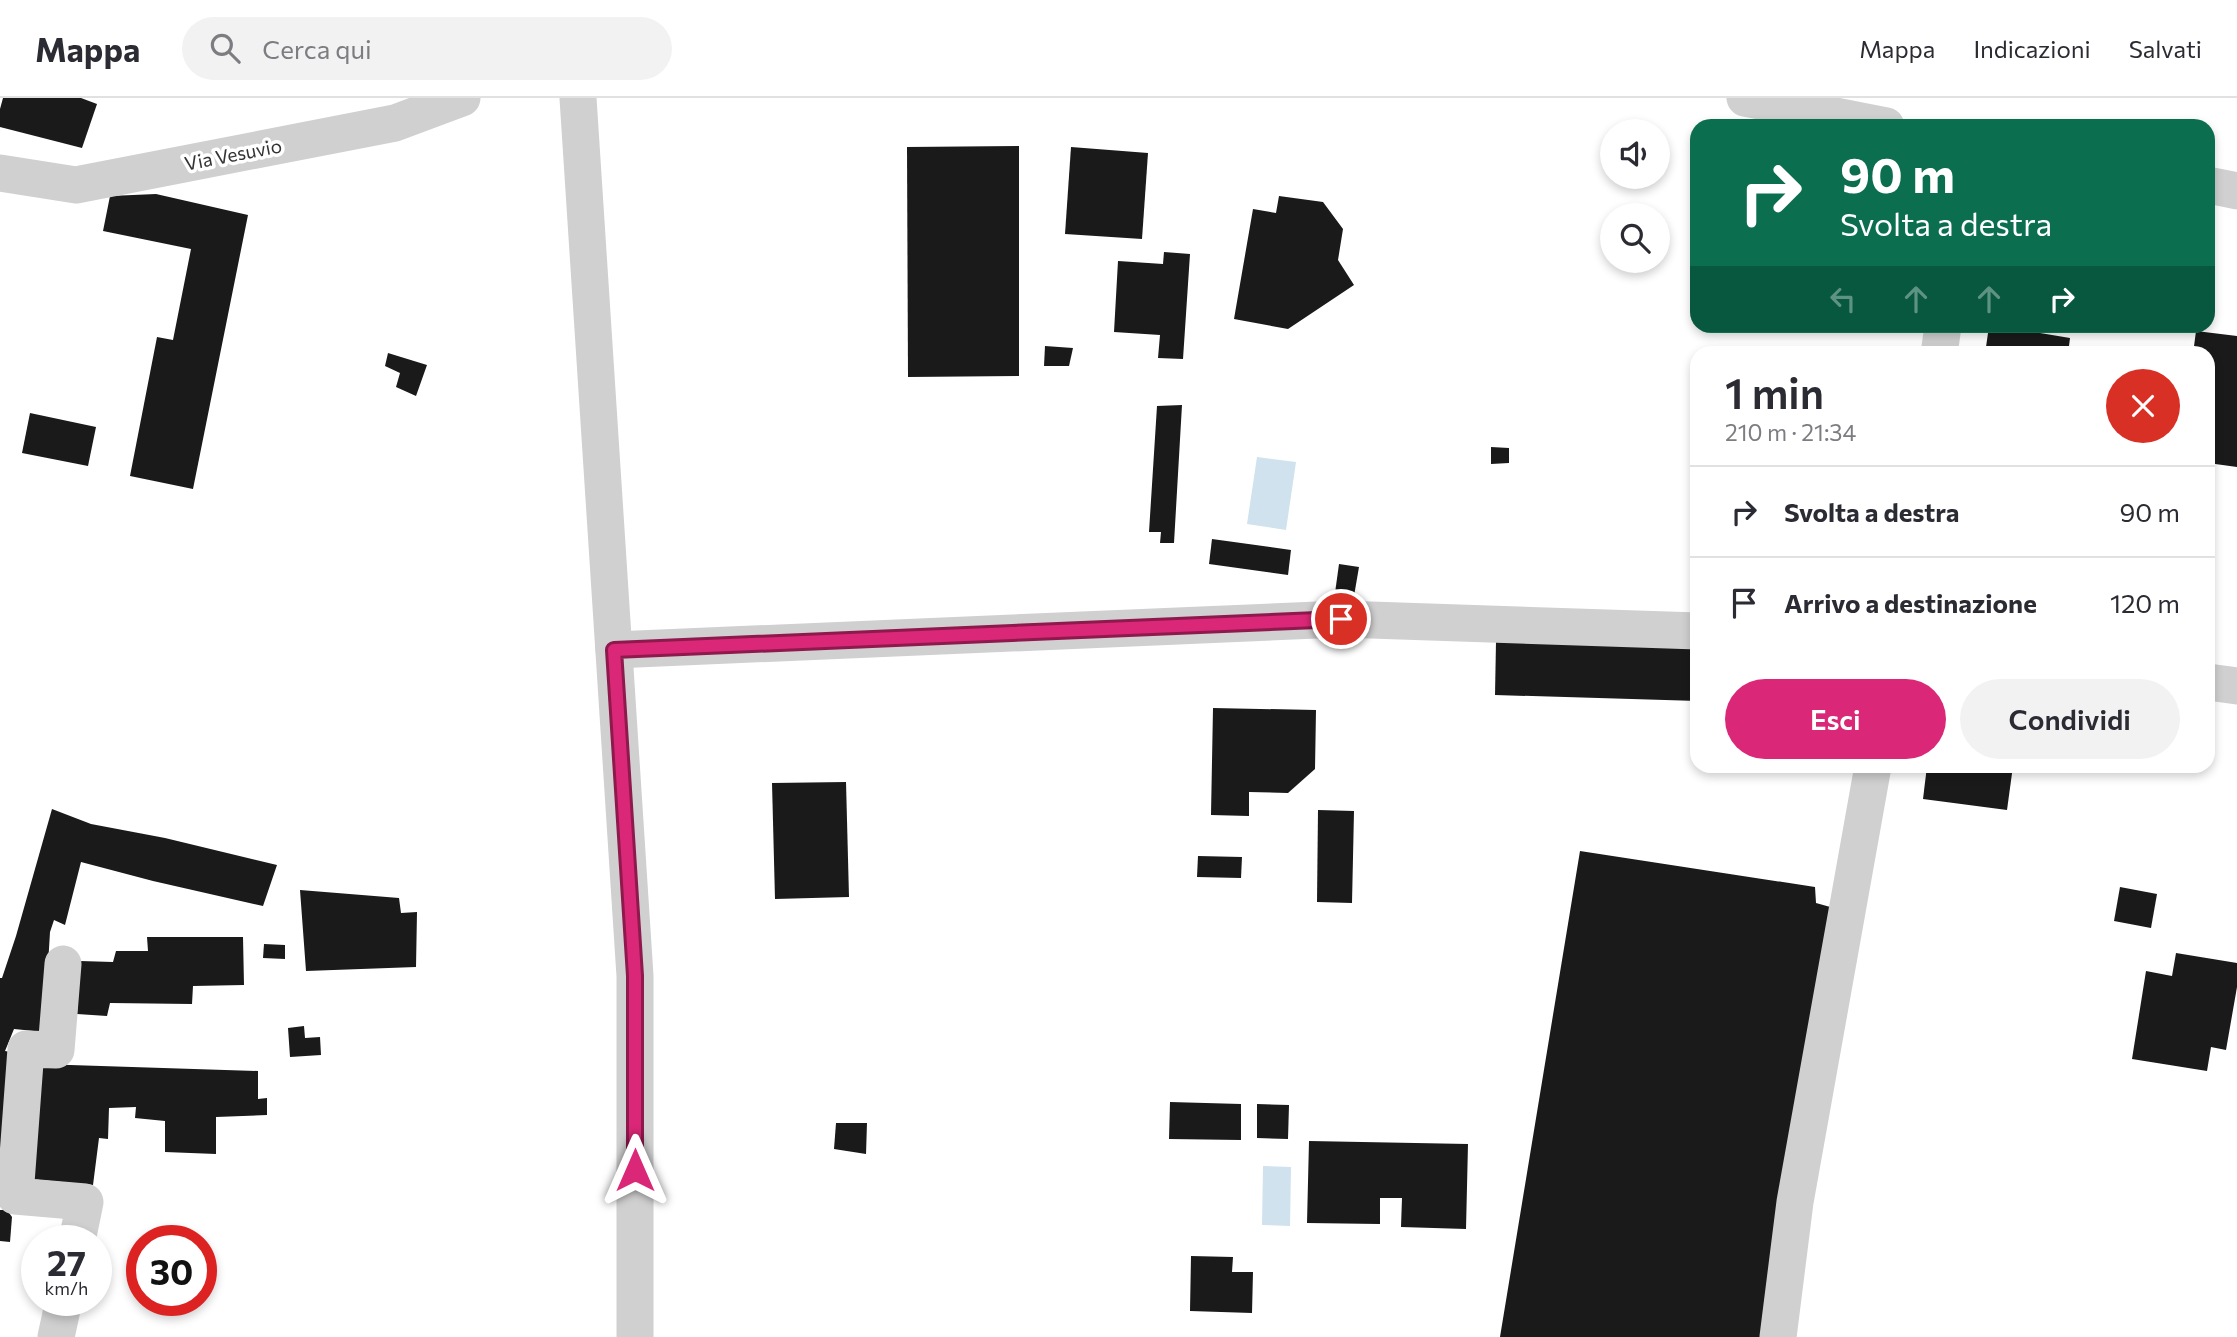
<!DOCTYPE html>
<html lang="it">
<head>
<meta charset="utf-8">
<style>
	:root { --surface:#fff; --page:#f2f2f3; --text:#2b2b33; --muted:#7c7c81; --line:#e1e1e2; --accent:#db2777 }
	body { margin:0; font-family:Commissioner,sans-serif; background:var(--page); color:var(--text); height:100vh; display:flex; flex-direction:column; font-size:26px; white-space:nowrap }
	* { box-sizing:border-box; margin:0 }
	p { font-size:23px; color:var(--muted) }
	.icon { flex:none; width:38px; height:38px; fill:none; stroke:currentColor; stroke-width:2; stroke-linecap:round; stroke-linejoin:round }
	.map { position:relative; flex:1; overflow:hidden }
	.sheet { position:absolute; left:1690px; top:248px; width:525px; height:427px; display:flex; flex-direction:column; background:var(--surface); border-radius:21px; box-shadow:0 4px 10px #0003 }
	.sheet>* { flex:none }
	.banner { position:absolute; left:1690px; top:21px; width:525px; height:214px; border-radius:21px; box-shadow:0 4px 10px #0003; background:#0b6e4f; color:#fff; overflow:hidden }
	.buttons { position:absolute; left:1600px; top:21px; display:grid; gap:14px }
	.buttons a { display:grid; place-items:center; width:70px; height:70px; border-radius:50%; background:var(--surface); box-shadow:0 4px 10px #0003; font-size:35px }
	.speed { position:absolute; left:21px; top:1127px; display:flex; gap:14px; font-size:35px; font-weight:700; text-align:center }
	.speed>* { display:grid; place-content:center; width:91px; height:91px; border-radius:50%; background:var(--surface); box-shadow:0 4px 10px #0003; line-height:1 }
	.speed small { font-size:18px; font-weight:400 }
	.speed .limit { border:10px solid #d22; background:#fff; color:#111 }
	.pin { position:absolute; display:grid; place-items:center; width:60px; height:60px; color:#fff; margin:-30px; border:4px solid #fff; border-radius:50%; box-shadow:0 2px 7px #0007 }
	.me { position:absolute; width:77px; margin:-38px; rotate:0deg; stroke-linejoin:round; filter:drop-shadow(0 0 5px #0008) }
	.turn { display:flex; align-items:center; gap:24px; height:147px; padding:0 35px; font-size:32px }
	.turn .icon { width:91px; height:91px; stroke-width:2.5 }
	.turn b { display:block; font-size:49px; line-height:60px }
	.lanes { display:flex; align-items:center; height:66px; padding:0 35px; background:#0003; justify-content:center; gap:35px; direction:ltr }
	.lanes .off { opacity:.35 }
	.round { display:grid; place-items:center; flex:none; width:74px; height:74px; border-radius:37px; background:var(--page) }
	.overview { display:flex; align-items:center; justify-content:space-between; height:119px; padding:0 35px }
	h1 { font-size:42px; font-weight:600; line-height:52px }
	.action { display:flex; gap:14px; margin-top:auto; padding:14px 35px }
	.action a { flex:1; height:80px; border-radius:42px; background:var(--accent); color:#fff; font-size:28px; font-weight:600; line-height:80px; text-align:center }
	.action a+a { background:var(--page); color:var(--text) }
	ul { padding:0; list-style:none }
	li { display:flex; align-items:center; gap:21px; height:91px; padding:0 35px; border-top:2px solid var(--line) }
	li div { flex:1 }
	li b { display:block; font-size:26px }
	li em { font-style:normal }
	header { display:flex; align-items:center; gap:42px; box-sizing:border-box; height:98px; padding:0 35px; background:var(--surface); border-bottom:2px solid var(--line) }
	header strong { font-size:33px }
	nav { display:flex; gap:38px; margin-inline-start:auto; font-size:24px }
	.search { width:490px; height:63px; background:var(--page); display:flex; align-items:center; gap:18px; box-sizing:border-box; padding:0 24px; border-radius:38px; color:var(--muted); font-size:26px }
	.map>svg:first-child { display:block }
	.water { fill:#cfe2ee }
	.building { fill:#1a1a1a }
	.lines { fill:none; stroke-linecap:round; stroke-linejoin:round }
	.minor { stroke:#d0d0d0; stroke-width:37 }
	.route-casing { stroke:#8e194d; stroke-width:18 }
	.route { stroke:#db2777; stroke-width:12 }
	.labels { text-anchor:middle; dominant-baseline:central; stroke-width:7; stroke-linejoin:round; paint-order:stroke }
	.street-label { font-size:19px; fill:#333; stroke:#fff }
</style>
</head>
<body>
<header>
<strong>Mappa</strong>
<div class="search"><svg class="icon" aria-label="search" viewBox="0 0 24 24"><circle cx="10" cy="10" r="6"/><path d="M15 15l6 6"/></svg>Cerca qui</div>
<nav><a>Mappa</a><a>Indicazioni</a><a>Salvati</a></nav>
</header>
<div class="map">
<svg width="2237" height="1239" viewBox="0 0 2237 1239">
	<rect width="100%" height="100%" fill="#fff"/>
	<g class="water">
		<path d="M1257,359L1296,364L1286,432L1247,426Z"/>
		<path d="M1263,1068L1291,1069L1290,1128L1262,1127Z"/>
	</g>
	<g class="building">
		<path d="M3,0H81L97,6L82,50L0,29V11Z"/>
		<path d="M1019,48V278L908,279L907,49Z"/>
		<path d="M1071,49L1148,55L1142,141L1065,136Z"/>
		<path d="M156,96L248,117L193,391L130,378L157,239L173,242L191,151L103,133L110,98Z"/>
		<path d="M1279,98L1323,104L1343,131L1338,162L1354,187L1288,231L1234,221L1253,111L1276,115Z"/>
		<path d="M1164,154L1190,156L1183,261L1158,260L1160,237L1114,234L1118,163L1163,166Z"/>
		<path d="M1989,228H2041L2040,235L2070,240L2068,256H1985Z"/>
		<path d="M2196,233L2237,238V369L2208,365V256H2193Z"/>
		<path d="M1045,248L1073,250L1069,268H1044Z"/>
		<path d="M388,255L427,267L416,298L396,289L400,275L385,268Z"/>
		<path d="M1182,307L1174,445H1160L1161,434H1149L1157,308Z"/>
		<path d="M30,315L96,329L88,368L22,355Z"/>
		<path d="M1491,349L1509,350V365L1491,366Z"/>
		<path d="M1212,441L1291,452L1288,477L1209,466Z"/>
		<path d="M1339,466L1359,469L1354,498L1335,495Z"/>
		<path d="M1496,544L1698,549V603L1495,597Z"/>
		<path d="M1213,610L1316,612L1315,671L1288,695L1249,694V718L1211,717Z"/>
		<path d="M1927,668H2013L2007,712L1923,701Z"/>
		<path d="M846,684L849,799L775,801L772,685Z"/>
		<path d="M52,711L91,726L165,740L277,767L263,808L153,783L81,764L65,827L54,822L50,834L44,934L14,931L5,953L16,955L0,1091V880H2L16,838Z"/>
		<path d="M1318,712L1354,713L1352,805L1317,804Z"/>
		<path d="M1580,753L1815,789L1816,805L1841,812L1774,1239H1500Z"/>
		<path d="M1198,758L1242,759L1241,780L1197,779Z"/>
		<path d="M2120,789L2157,796L2151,830L2114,823Z"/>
		<path d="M300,792L399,800L401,815L417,814L416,869L306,873Z"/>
		<path d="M147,839H243L244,887L193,888L192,906L110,905L107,918L77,916L80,863L113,864L116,853H148Z"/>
		<path d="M264,846L285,847V861L263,860Z"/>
		<path d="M2176,855L2237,865V889L2226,952L2211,949L2207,973L2132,961L2146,873L2172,878Z"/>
		<path d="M304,928L305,940L320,939L321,957L290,959L288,930Z"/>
		<path d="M39,966L258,973V1001L267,1000V1017L216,1019V1056L165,1054V1023L135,1020L136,1009L109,1010L108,1041L99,1040L93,1087L30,1081Z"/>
		<path d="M1170,1004L1241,1006V1042L1169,1041Z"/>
		<path d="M1257,1006L1289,1007L1288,1041L1257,1040Z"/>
		<path d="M836,1025H867L866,1056L834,1051Z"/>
		<path d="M1309,1043L1468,1046L1466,1131L1401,1129L1402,1100H1380V1126L1307,1125Z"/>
		<path d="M0,1112H7L12,1119L10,1144L0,1143Z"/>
		<path d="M1191,1158L1233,1159L1232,1174H1253L1252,1215L1190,1213Z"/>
	</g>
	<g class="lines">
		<g class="minor">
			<path d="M578,0L635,878V1239"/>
			<path d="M1745,0L1886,28"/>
			<path d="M0,75L76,87L395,25L462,0"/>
			<path d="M2208,87L2237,93"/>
			<path d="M1939,256L1943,228"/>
			<path d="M614,552L1341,521L1698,533"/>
			<path d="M2208,584L2237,588"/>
			<path d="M63,866L56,952L26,951L15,1098L85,1104L77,1143"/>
			<path d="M56,1239L64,1202"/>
			<path d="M1778,1239L1795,1104L1873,668"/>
		</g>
	</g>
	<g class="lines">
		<defs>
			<path id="route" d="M635,1072V878L614,552L1341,521"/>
		</defs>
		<use href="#route" class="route-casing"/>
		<use href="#route" class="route"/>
	</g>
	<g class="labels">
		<g class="street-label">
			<text transform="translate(233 56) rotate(-11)">Via Vesuvio</text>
		</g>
	</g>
</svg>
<div class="buttons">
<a><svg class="icon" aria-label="sound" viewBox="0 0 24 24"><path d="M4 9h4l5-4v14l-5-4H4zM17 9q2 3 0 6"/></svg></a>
<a><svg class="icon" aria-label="search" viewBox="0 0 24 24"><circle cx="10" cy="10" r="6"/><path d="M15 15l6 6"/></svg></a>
</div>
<div class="speed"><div>27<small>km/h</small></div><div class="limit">30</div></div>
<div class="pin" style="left:1341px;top:521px;background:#d93025"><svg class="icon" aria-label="arrive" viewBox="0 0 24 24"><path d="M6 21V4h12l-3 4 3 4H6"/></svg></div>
<svg class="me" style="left:635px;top:1072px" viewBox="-20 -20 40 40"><path d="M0-17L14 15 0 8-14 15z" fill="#db2777" stroke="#fff" stroke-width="4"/></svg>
<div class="banner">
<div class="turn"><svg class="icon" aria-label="right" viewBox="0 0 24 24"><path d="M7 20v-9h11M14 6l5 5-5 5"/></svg><div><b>90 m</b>Svolta a destra</div></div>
<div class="lanes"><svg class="icon off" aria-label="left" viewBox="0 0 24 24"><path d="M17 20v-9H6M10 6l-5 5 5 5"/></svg><svg class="icon off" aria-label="ahead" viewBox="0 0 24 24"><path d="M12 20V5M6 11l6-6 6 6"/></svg><svg class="icon off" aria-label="ahead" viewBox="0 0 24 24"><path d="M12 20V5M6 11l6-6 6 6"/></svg><svg class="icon" aria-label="right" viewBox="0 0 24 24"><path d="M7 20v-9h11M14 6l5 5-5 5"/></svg></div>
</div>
<section class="sheet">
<div class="overview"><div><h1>1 min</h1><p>210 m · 21:34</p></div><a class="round" style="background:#d93025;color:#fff"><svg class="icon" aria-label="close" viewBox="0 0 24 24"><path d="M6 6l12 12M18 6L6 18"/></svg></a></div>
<ul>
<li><svg class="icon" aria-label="right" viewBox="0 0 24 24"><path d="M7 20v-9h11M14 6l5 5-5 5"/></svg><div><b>Svolta a destra</b></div><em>90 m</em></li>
<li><svg class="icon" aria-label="arrive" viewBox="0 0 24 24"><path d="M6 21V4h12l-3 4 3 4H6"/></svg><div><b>Arrivo a destinazione</b></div><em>120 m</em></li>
</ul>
<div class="action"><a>Esci</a><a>Condividi</a></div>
</section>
</div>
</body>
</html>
